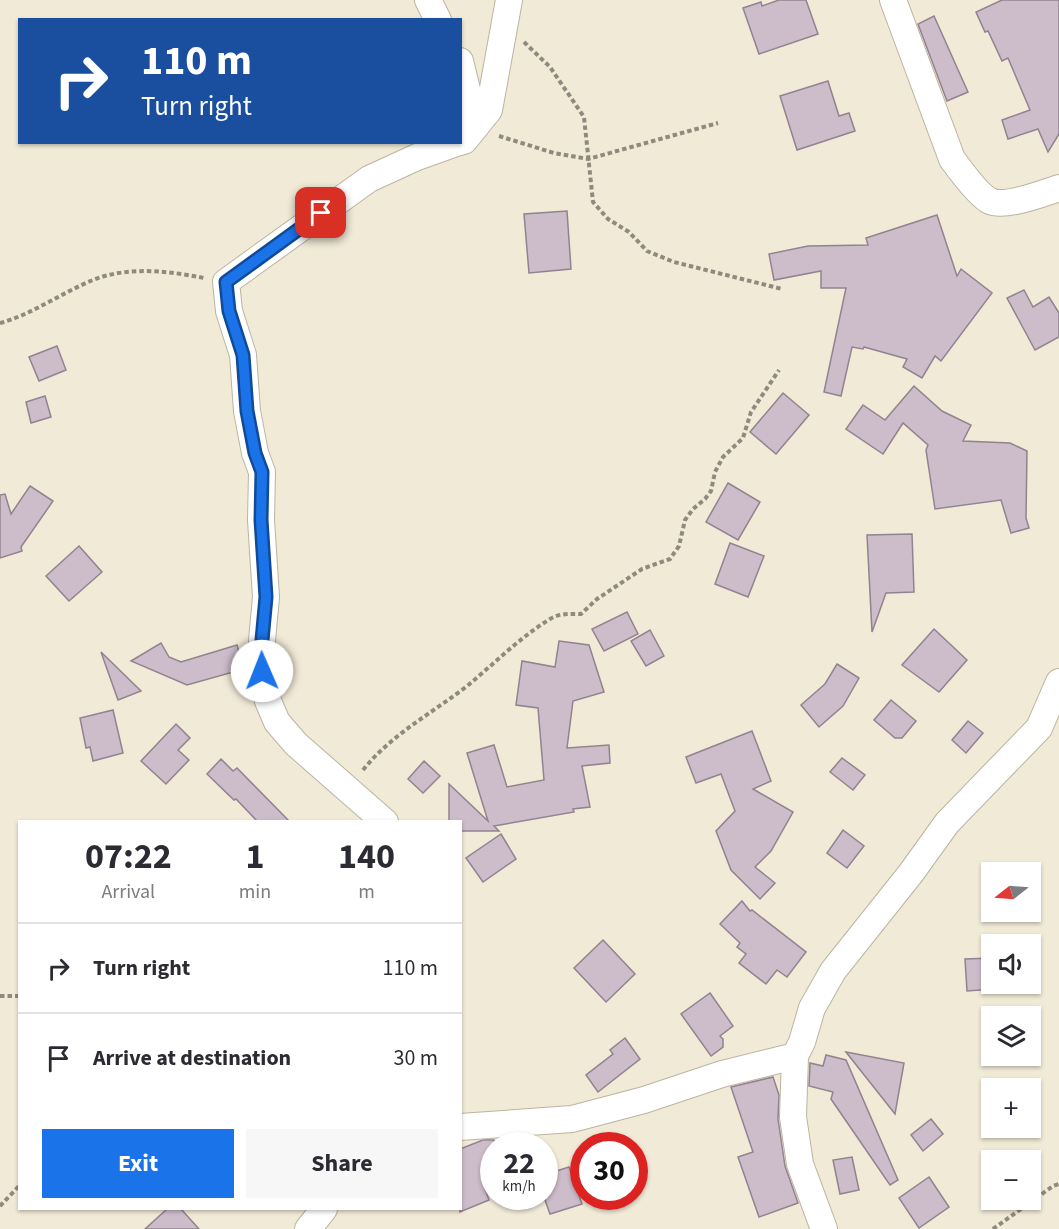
<!DOCTYPE html>
<html lang="en">
<head>
<meta charset="utf-8">
<style>
	:root { --surface:#fff; --page:#f7f7f7; --text:#2b2b33; --muted:#7c7c81; --line:#e1e1e2; --accent:#1a73e8 }
	body { margin:0; font-family:"Source Sans 3",sans-serif; background:var(--page); color:var(--text); height:100vh; display:flex; flex-direction:column; font-size:22px; white-space:nowrap }
	* { box-sizing:border-box; margin:0 }
	p { font-size:20px; color:var(--muted) }
	.icon { flex:none; width:33px; height:33px; fill:none; stroke:currentColor; stroke-width:2; stroke-linecap:round; stroke-linejoin:round }
	.map { position:relative; flex:1; overflow:hidden }
	.side { position:absolute; left:18px; top:820px; width:444px; height:390px; display:flex; flex-direction:column; background:var(--surface); border-radius:0px; box-shadow:0 2px 4px #0004 }
	.side>* { flex:none }
	.banner { position:absolute; left:18px; top:18px; width:444px; height:126px; border-radius:0px; box-shadow:0 2px 4px #0004; background:#1a4fa0; color:#fff; overflow:hidden }
	.needle { width:39px; rotate:253deg }
	.buttons { position:absolute; left:981px; top:862px; display:grid; gap:12px }
	.buttons a { display:grid; place-items:center; width:60px; height:60px; border-radius:0px; background:var(--surface); box-shadow:0 2px 4px #0004; font-size:30px }
	.speed { position:absolute; left:480px; top:1132px; display:flex; gap:12px; font-size:30px; font-weight:700; text-align:center }
	.speed>* { display:grid; place-content:center; width:78px; height:78px; border-radius:50%; background:var(--surface); box-shadow:0 2px 4px #0004; line-height:1 }
	.speed small { font-size:15px; font-weight:400 }
	.speed .limit { border:9px solid #d22; background:#fff; color:#111 }
	.pin { position:absolute; display:grid; place-items:center; width:51px; height:51px; color:#fff; margin:-26px; border-radius:12px; box-shadow:0 3px 9px #0006 }
	.me { position:absolute; width:66px; margin:-33px; rotate:359deg; stroke-linejoin:round; filter:drop-shadow(0 0 4px #0008) }
	.turn { display:flex; align-items:center; gap:21px; height:126px; padding:0 24px; font-size:27px }
	.turn .icon { width:78px; height:78px; stroke-width:2.5 }
	.turn b { display:block; font-size:42px; line-height:51px }
	.eta { display:flex; justify-content:space-evenly; align-items:center; height:102px; text-align:center }
	.eta b { font-size:36px; font-weight:700; line-height:42px }
	.button { display:flex; gap:12px; margin-top:auto; padding:12px 24px }
	.button a { flex:1; height:69px; border-radius:0px; background:var(--accent); color:#fff; font-size:24px; font-weight:700; line-height:69px; text-align:center }
	.button a+a { background:var(--page); color:var(--text) }
	ul { padding:0; list-style:none }
	li { display:flex; align-items:center; gap:18px; height:90px; padding:0 24px; border-top:2px solid var(--line) }
	li div { flex:1 }
	li b { display:block; font-size:22px }
	li em { font-style:normal }
	.map>svg:first-child { display:block }
	.building { fill:#cdbcca; stroke:#93828f; stroke-width:1.5 }
	.lines { fill:none; stroke-linecap:round; stroke-linejoin:round }
	.minor-casing { stroke:#bab4a1; stroke-width:28 }
	.path { stroke:#8f8a7d; stroke-width:4; stroke-dasharray:4.5 3; stroke-linecap:butt }
	.minor { stroke:#fff; stroke-width:26 }
	.route-casing { stroke:#114b97; stroke-width:15 }
	.route { stroke:#1a73e8; stroke-width:10 }
</style>
</head>
<body>
<div class="map">
<svg width="1059" height="1229" viewBox="0 0 1059 1229">
	<rect width="100%" height="100%" fill="#f1ead7"/>
	<g class="building">
		<path d="M779,0H806L818,34L759,54L743,8L761,2L762,6Z"/>
		<path d="M1002,0H1059V134L1048,152L1038,129L1008,139L1002,120L1030,110L1008,58L1002,61L988,31L985,32L976,12Z"/>
		<path d="M934,16L968,92L947,101L918,24Z"/>
		<path d="M828,81L839,116L849,113L855,131L797,150L780,96Z"/>
		<path d="M567,211L571,269L529,273L524,214Z"/>
		<path d="M937,215L957,276L961,269L992,293L941,361L935,356L922,378L903,367L907,359L864,347L863,349L852,347L841,396L824,392L846,288H821V271L774,280L769,254L808,246L868,245L866,238Z"/>
		<path d="M1024,290L1033,307L1049,297L1059,313V337L1035,350L1007,298Z"/>
		<path d="M57,346L66,370L39,381L29,357Z"/>
		<path d="M914,386L942,411L971,425L963,441L1010,443L1027,451L1026,518L1029,528L1011,533L1001,500L935,509L926,450L928,445L903,423L883,454L846,429L863,405L885,420Z"/>
		<path d="M783,393L809,415L776,454L750,432Z"/>
		<path d="M45,396L51,417L31,423L26,402Z"/>
		<path d="M728,483L760,502L738,540L706,522Z"/>
		<path d="M30,486L53,501L21,547L22,551L0,558V495L5,494L11,514Z"/>
		<path d="M912,534L914,592L886,593L872,632L867,535Z"/>
		<path d="M730,543L764,556L748,597L715,584Z"/>
		<path d="M79,546L102,572L69,601L46,576Z"/>
		<path d="M627,612L638,634L604,651L592,629Z"/>
		<path d="M934,629L967,660L939,692L902,665Z"/>
		<path d="M650,630L664,656L646,666L631,641Z"/>
		<path d="M559,641L589,645L604,692L573,701L567,748L609,745L610,763L582,766L590,807L573,809L574,812L494,826L499,831H460V822H449V784L488,821L467,753L494,745L507,787L544,780L538,708L516,705L522,661L555,667Z"/>
		<path d="M161,643L169,657L181,662L237,645L244,669L187,685L131,661Z"/>
		<path d="M101,652L141,691L118,700Z"/>
		<path d="M837,664L859,678L843,706L819,727L801,705L825,684Z"/>
		<path d="M891,700L916,721L902,738H895L874,720Z"/>
		<path d="M113,710L123,753L93,761L90,747L86,748L80,718Z"/>
		<path d="M968,721L983,733L966,753L952,740Z"/>
		<path d="M176,724L190,738L178,750L189,760L166,784L141,761Z"/>
		<path d="M752,731L771,781L753,789L793,812L771,851L755,867L775,883L760,899L731,870L716,831L735,811L721,774L696,783L686,757Z"/>
		<path d="M842,758L865,775L853,790L830,772Z"/>
		<path d="M221,759L233,771L237,768L290,822H258L236,799L234,800L207,774Z"/>
		<path d="M424,761L440,776L423,793L408,779Z"/>
		<path d="M843,830L864,846L847,868L827,853Z"/>
		<path d="M501,834L516,859L483,882L466,858Z"/>
		<path d="M742,901L750,911L752,910L806,952L787,977L777,970L766,984L739,963L746,954L737,947L740,943L720,924Z"/>
		<path d="M603,940L635,974L606,1002L574,968Z"/>
		<path d="M992,958V989L967,991L965,959Z"/>
		<path d="M710,993L733,1026L720,1036L723,1039V1047L711,1056L681,1014Z"/>
		<path d="M625,1038L640,1059L598,1092L586,1075L613,1054L610,1050Z"/>
		<path d="M846,1052L904,1063L895,1114Z"/>
		<path d="M826,1055L846,1060L898,1180L890,1185L831,1099L833,1092L809,1086L810,1063L823,1066Z"/>
		<path d="M773,1077L779,1095L778,1119L785,1166L798,1203L759,1217L738,1157L753,1152L731,1087Z"/>
		<path d="M931,1119L943,1134L923,1151L911,1135Z"/>
		<path d="M483,1140H494V1183L484,1186L489,1200L460,1212V1149Z"/>
		<path d="M852,1157L859,1190L840,1194L833,1160Z"/>
		<path d="M569,1167L582,1204L550,1214L544,1197V1175Z"/>
		<path d="M929,1177L949,1207L919,1228L899,1198Z"/>
		<path d="M167,1209H181L199,1229H145Z"/>
	</g>
	<g class="lines">
		<defs>
			<g id="minor">
				<path d="M428,0L438,20"/>
				<path d="M893,0L952,159C960,170 979,196 990,201C1005,208 1044,193 1059,188"/>
				<path d="M460,61L476,126"/>
				<path d="M460,142L464,141L489,110L509,0"/>
				<path d="M385,822L296,744L277,722L268,701L262,671V640L266,597L261,520L262,472L255,453L247,411L243,355L229,311L226,282L369,179L417,157L459,142"/>
				<path d="M795,1056L793,1117L800,1164L824,1229"/>
				<path d="M460,1127L572,1119L644,1100L722,1074L795,1056L802,1042L812,1008L833,971L911,873L947,823L1039,728L1059,682"/>
				<path d="M308,1229L324,1209"/>
			</g>
		</defs>
		<use href="#minor" class="minor-casing"/>
		<g class="path">
			<path d="M524,42L550,67L584,117L593,202L608,219L629,232L647,251L674,262L782,289"/>
			<path d="M499,136L554,153L588,159L718,123"/>
			<path d="M0,323C31,315 63,292 93,280C128,266 169,271 204,278"/>
			<path d="M363,770C392,734 431,714 467,686C494,664 519,638 550,619C559,613 570,614 581,614L597,599L642,569L670,559L679,546L685,520L693,509L705,499L711,491L715,472L723,457L743,438L751,412L779,370"/>
			<path d="M0,996H20"/>
			<path d="M0,1206L20,1185"/>
			<path d="M993,1229L1053,1186L1059,1184"/>
		</g>
		<use href="#minor" class="minor"/>
	</g>
	<g class="lines">
		<defs>
			<path id="route" d="M262,671V640L266,597L261,520L262,472L255,453L247,411L243,355L229,311L226,282L321,213"/>
		</defs>
		<use href="#route" class="route-casing"/>
		<use href="#route" class="route"/>
	</g>
</svg>
<div class="buttons">
<a><svg class="needle" viewBox="-14 -14 28 28"><path d="M0-13l5 13h-10z" fill="#e53935"/><path d="M0 13l5-13h-10z" fill="#7c7c81"/></svg></a>
<a><svg class="icon" aria-label="sound" viewBox="0 0 24 24"><path d="M4 9h4l5-4v14l-5-4H4zM17 9q2 3 0 6"/></svg></a>
<a><svg class="icon" aria-label="layers" viewBox="0 0 24 24"><path d="M12 4l9 5-9 5-9-5zM3 14l9 5 9-5"/></svg></a>
<a>+</a>
<a>−</a>
</div>
<div class="speed"><div>22<small>km/h</small></div><div class="limit">30</div></div>
<div class="pin" style="left:321px;top:213px;background:#d93025"><svg class="icon" aria-label="arrive" viewBox="0 0 24 24"><path d="M6 21V4h12l-3 4 3 4H6"/></svg></div>
<svg class="me" style="left:262px;top:671px" viewBox="-20 -20 40 40"><circle r="19" fill="#fff"/><path d="M0-13L10 11 0 6-10 11z" fill="#1a73e8"/></svg>
<div class="banner">
<div class="turn"><svg class="icon" aria-label="right" viewBox="0 0 24 24"><path d="M7 20v-9h11M14 6l5 5-5 5"/></svg><div><b>110 m</b>Turn right</div></div>
</div>
<section class="side">
<div class="eta">
<div><b>07:22</b><p>Arrival</p></div>
<div><b>1</b><p>min</p></div>
<div><b>140</b><p>m</p></div>
</div>
<ul>
<li><svg class="icon" aria-label="right" viewBox="0 0 24 24"><path d="M7 20v-9h11M14 6l5 5-5 5"/></svg><div><b>Turn right</b></div><em>110 m</em></li>
<li><svg class="icon" aria-label="arrive" viewBox="0 0 24 24"><path d="M6 21V4h12l-3 4 3 4H6"/></svg><div><b>Arrive at destination</b></div><em>30 m</em></li>
</ul>
<div class="button"><a>Exit</a><a>Share</a></div>
</section>
</div>
</body>
</html>
